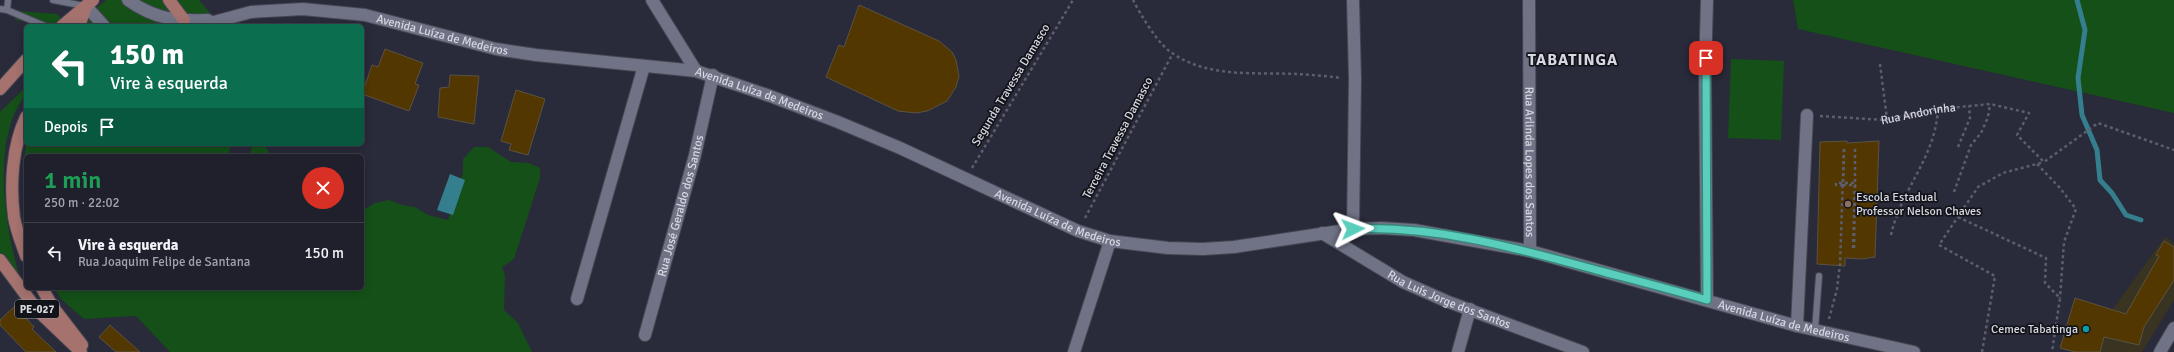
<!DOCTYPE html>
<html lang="pt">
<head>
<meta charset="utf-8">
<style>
	:root { --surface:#1f202c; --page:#272834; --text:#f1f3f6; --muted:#a1a3a9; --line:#3c3e48 }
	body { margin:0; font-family:Signika,sans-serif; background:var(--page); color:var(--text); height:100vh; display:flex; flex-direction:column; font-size:15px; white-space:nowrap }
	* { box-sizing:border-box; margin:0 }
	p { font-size:13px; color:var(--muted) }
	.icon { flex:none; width:22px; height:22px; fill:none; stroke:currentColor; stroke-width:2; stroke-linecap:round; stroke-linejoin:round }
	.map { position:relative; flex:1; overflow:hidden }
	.side { position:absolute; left:24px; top:154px; width:340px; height:136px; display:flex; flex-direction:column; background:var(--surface); border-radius:6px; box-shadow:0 2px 10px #0003,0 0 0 1px var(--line) }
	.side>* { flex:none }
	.top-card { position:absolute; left:24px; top:24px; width:340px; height:122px; border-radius:6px; box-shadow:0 2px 10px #0003,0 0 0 1px var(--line); background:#0b6e4f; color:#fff; overflow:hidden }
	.pin { position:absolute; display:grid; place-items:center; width:34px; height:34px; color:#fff; margin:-17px; border-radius:8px; box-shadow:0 2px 6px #0006 }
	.me { position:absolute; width:44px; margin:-22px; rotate:87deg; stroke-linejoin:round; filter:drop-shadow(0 0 3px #0008) }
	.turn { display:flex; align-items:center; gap:14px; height:84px; padding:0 20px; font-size:18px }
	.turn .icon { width:52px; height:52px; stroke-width:2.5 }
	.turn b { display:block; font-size:28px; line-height:34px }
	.then { display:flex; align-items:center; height:38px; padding:0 20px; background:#0003; gap:8px; font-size:15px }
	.round { display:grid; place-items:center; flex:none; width:42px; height:42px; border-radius:21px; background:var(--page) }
	.overview { display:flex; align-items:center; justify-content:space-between; height:68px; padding:0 20px }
	h1 { font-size:24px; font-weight:600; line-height:30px; color:#1e9e55 }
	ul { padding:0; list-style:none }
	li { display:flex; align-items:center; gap:12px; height:60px; padding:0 20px; border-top:1px solid var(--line) }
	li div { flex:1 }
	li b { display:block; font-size:15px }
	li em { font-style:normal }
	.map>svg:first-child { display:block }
	.medical { fill:#393321 }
	.green { fill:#145018 }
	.water { fill:#347e8d }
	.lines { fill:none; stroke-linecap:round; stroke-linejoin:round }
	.stream { stroke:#347e8d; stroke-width:5 }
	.building { fill:#523800; stroke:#5c5242 }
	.lane-casing { stroke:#454652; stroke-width:8 }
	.street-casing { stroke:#454652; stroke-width:14 }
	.secondary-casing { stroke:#454652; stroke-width:14 }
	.primary-casing { stroke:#454652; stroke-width:14 }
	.path { stroke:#5d5e6d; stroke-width:2.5; stroke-dasharray:3 3; stroke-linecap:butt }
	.lane { stroke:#707385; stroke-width:6 }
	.street { stroke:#707385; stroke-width:12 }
	.secondary { stroke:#707385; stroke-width:12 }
	.primary { stroke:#a5726e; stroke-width:12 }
	.path-bridge { stroke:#5d5e6d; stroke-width:2.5; stroke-dasharray:3 3; stroke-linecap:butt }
	.route-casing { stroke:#3a867b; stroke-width:10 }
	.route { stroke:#5acebd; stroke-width:7 }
	.education-dot { fill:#8d6e63; stroke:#13141a; stroke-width:1.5 }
	.culture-dot { fill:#0f9aa8; stroke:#13141a; stroke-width:1.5 }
	.labels { text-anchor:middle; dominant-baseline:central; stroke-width:3.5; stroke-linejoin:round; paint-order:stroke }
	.shield { fill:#13141a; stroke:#9c9ca5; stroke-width:1 }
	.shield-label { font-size:11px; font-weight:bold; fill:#d6d7e1 }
	.street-label { font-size:12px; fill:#d6d7e1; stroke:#13141a }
	.poi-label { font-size:12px; fill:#d6d7e1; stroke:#13141a; text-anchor:start }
	.district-label { font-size:16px; font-weight:bold; letter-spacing:1px; fill:#d6d7e1; stroke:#13141a }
</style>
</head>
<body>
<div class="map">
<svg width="2174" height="352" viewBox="0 0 2174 352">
	<rect width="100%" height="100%" fill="#292a3a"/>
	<path class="medical" d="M2165,237L2174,243V300L2142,352H2100L2112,310Z"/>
	<g class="green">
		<path d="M106,0H199L216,20L199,26H75Z"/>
		<path d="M1793,0H2174V113L1798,29Z"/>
		<path d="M16,11L57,14L60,17V20L51,25L15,20Z"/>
		<path d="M1731,59L1784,61L1781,140L1728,138Z"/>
		<path d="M26,87C26,97 17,106 14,115C10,123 9,133 6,142C0,187 7,234 20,278L7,265L0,252V112Z"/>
		<path d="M26,144H231L228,156H26V214L23,174Z"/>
		<path d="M253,144H264L271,156H249Z"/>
		<path d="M474,147H488L511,162L529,163L540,168V178L514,259L502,267L505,275L504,310L518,323L532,352H170L136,316L84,319L62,300L54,288H362V211L375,203L389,200L402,205L415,207L428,215L448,220L463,173V159Z"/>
	</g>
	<path class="water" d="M450,174L465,180L453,215L437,210Z"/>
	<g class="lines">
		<path class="stream" d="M2077,0L2085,30L2078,78L2082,115L2097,150L2100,180L2112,193L2126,215L2141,220"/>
	</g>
	<g class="building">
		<path d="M859,5L939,41L952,52L956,60L959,76L956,87L947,101L927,111L916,113L898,111L826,77L839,45L844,47Z"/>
		<path d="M385,49L423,63L415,84L419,85L409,111L362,94L372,65L378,67Z"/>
		<path d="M450,75L479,76L474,124L438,117L440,88L449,87Z"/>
		<path d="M516,90L545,99L528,155L509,150L511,144L501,141Z"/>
		<path d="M1847,141V143L1879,141L1875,257L1862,259L1845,258V266L1817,264L1820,142Z"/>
		<path d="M2164,241L2174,247V280L2144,327L2139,345L2104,337L2100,352H2075L2060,348L2075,298L2126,314L2159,256L2156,255Z"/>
		<path d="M15,306L34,327L32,329L56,352H26L0,325V320Z"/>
		<path d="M110,325L140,352H116L99,337Z"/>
	</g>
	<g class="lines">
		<defs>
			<g id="lane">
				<path d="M53,0L85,6"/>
				<path d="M0,9L7,10L45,26"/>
				<path d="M7,10L8,0"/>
				<path d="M1815,330L1819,276"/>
			</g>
			<g id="street">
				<path d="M652,0L696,71"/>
				<path id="s2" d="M1529,0L1530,251"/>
				<path d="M1353,229L1355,79L1353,0"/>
				<path d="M577,299L644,66"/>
				<path d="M1707,300L1705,72L1707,0"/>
				<path d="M1797,326L1807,115"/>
				<path id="s3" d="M645,335L695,155L713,75"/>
				<path d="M1074,352L1110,241"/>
				<path d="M1458,352L1470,309"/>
				<path d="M2160,352L2174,328"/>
			</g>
			<g id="secondary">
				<path d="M128,0C155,19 175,21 208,20"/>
				<path d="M86,6L104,26"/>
				<path id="s4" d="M199,26L251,12L303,9L365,15L496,49L536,55L696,71L770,96L838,122L900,148L1078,231L1110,241L1168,248L1203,249L1234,247L1353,229L1381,228L1414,230L1530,251L1797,326L1914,352"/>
				<path id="s5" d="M1322,233L1403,282L1446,301L1583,352"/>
			</g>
			<g id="primary">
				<path d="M169,0L184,20"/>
				<path d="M62,26L93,0"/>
				<path d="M79,26L86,7"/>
				<path d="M0,89L26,60"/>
				<path d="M26,117C12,146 10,186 14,217C16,230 22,244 26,256"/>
				<path d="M0,260L37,310L81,352"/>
				<path d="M42,288L52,306L82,345"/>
			</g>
		</defs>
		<use href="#lane" class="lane-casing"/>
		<use href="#street" class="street-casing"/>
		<use href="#secondary" class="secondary-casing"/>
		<use href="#primary" class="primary-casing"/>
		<g class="path">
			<path d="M1133,0C1141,15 1155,39 1168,50C1205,79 1255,72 1298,74C1312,75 1327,76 1341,78"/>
			<path d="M1880,64L1887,119"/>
			<path id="s1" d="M1820,116L1884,120L1938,109L1990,104L2029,113L2017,135L2044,162L2098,123L2174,150"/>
			<path d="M1958,147L1970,118L1969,106"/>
			<path d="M1855,149V184"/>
			<path d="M2037,164L2060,188L2076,209L2064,242L2060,298"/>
			<path d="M972,168L1073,0"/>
			<path d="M1843,185H1836V183H1855L1853,250"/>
			<path d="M1954,192L1971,145L1981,133L1988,117L1990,104"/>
			<path d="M1958,217L2046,258L2045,283L2060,298L2052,352"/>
			<path d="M1085,218L1173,53"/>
			<path d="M1891,235C1901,189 1935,159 1938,109"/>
			<path d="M1829,319L1837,289L1840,264L1844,149"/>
			<path d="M1982,352L1995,276L1939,245L1978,187L2003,173L2044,162"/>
		</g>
		<use href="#lane" class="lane"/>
		<use href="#street" class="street"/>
		<use href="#secondary" class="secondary"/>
		<use href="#primary" class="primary"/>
		<path class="path-bridge" d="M1844,149L1843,185H1855L1854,250"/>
	</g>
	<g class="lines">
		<defs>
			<path id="route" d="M1353,229C1438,225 1523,250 1604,272C1638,281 1673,290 1707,300L1706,58"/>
		</defs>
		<use href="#route" class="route-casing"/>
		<use href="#route" class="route"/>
	</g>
	<circle class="education-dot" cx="1848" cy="204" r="4"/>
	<circle class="culture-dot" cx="2086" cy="329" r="4"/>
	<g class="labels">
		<rect class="shield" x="15" y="300" width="44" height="18" rx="3"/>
		<g class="shield-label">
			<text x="37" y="309">PE-027</text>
		</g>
		<g class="street-label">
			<text stroke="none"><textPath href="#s4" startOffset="248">Avenida Luíza de Medeiros</textPath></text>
			<text transform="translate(1011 85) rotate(-59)">Segunda Travessa Damasco</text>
			<text stroke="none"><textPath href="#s4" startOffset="572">Avenida Luíza de Medeiros</textPath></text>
			<text stroke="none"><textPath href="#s1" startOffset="99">Rua Andorinha</textPath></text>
			<text transform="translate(1118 138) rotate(-62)">Terceira Travessa Damasco</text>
			<text stroke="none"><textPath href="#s2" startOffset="162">Rua Arlinda Lopes dos Santos</textPath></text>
			<text stroke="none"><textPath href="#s3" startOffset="134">Rua José Geraldo dos Santos</textPath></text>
			<text stroke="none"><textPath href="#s4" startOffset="896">Avenida Luíza de Medeiros</textPath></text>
			<text stroke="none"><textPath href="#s5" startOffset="144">Rua Luís Jorge dos Santos</textPath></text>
			<text stroke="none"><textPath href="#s4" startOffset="1640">Avenida Luíza de Medeiros</textPath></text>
		</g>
		<g class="poi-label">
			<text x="1856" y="197">Escola Estadual<tspan x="1856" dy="14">Professor Nelson Chaves</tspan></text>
			<text x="2078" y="329" text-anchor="end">Cemec Tabatinga</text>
		</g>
		<g class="district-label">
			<text x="1573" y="60">TABATINGA</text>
		</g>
	</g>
</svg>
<div class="pin" style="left:1706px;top:58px;background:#d93025"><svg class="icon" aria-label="arrive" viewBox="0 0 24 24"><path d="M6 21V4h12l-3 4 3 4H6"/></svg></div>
<svg class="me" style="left:1353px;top:229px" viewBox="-20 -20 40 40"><path d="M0-17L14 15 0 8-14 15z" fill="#5acebd" stroke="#fff" stroke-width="4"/></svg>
<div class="top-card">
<div class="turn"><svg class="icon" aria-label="left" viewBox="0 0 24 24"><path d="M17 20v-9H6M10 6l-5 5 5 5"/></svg><div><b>150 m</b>Vire à esquerda</div></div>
<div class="then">Depois<svg class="icon" aria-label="arrive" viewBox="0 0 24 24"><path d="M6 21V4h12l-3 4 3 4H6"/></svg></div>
</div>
<section class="side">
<div class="overview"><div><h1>1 min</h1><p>250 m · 22:02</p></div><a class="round" style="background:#d93025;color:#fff"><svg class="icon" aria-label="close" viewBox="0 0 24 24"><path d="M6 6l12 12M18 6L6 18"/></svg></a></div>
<ul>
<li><svg class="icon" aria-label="left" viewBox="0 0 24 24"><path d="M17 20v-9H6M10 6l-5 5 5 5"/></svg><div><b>Vire à esquerda</b><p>Rua Joaquim Felipe de Santana</p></div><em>150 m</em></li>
</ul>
</section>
</div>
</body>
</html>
